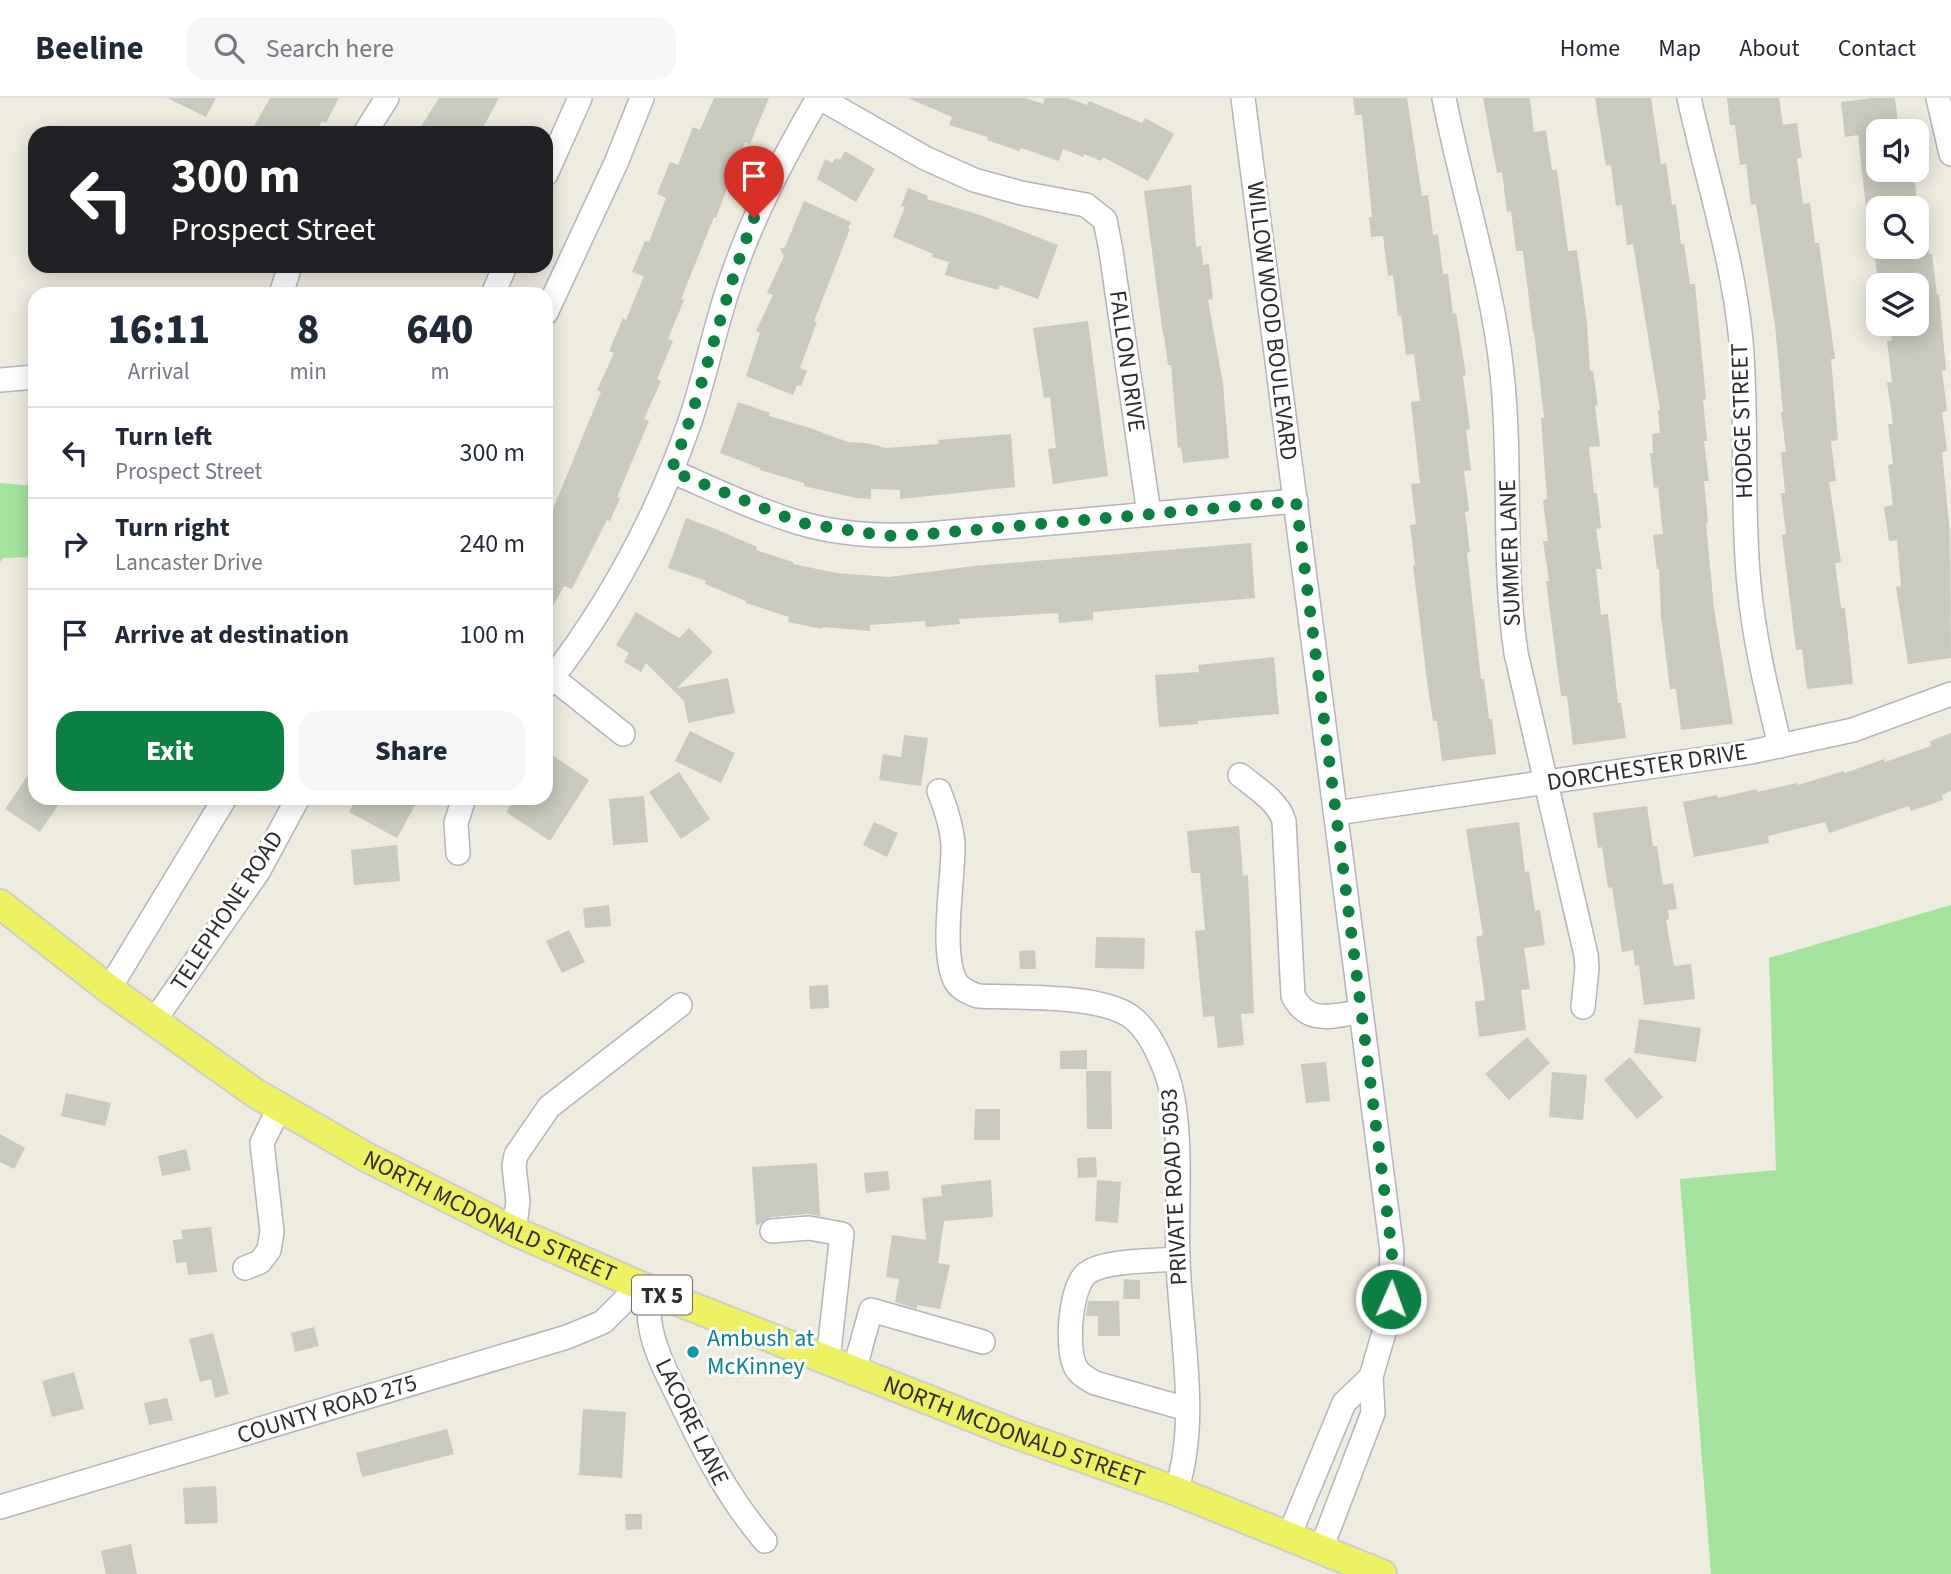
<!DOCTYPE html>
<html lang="en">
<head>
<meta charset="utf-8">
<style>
	:root { --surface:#fff; --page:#f6f6f7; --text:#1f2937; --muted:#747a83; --line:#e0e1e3; --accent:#0b8043 }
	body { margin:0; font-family:"Source Sans 3",sans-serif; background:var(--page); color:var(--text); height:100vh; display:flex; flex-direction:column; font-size:26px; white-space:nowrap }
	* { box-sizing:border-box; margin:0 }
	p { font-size:23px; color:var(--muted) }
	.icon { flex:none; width:38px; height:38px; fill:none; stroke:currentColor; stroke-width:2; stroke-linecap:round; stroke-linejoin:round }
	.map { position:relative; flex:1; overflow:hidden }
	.side { position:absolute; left:28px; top:189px; width:525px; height:518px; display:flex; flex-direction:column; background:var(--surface); border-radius:21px; box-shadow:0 4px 18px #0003 }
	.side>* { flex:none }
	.banner { position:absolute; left:28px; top:28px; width:525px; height:147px; border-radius:21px; box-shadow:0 4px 18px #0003; background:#202124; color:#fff; overflow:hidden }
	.tools { position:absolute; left:1866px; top:21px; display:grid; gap:14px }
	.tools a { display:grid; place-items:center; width:63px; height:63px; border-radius:14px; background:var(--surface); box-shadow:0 4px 18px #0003; font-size:35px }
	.pin { position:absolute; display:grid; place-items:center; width:60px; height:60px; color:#fff; margin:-72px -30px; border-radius:50% 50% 50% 0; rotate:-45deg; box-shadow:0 0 7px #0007 }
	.pin .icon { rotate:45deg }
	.me { position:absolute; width:77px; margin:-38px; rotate:2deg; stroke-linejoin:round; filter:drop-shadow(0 0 5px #0008) }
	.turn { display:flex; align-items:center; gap:24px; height:147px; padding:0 28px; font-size:32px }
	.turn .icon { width:91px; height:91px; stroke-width:2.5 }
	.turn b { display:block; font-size:49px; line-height:60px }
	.eta { display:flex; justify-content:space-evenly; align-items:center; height:119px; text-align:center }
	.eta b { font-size:42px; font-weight:800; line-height:49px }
	.button { display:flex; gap:14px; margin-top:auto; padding:14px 28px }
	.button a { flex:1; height:80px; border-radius:21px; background:var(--accent); color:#fff; font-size:28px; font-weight:800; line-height:80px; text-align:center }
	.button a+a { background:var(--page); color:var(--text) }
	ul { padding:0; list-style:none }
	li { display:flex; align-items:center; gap:21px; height:91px; padding:0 28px; border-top:2px solid var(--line) }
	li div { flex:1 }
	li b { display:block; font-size:26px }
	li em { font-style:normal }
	header { display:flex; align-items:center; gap:42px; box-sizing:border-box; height:98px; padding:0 35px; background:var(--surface); border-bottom:2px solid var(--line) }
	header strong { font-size:33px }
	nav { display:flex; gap:38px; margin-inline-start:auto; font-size:24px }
	.search { width:490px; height:63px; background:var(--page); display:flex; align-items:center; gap:18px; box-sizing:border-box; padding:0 24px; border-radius:21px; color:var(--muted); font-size:26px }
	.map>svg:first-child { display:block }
	.green { fill:#a3e49c }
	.building { fill:#cac9bd }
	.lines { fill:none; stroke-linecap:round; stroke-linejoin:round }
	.minor-casing { stroke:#b3b3c0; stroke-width:26 }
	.major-casing { stroke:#cdcdcd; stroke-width:32 }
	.minor { stroke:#fff; stroke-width:23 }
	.major { stroke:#eef161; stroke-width:28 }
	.route { stroke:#0b8043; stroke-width:12; stroke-dasharray:0 21.6 }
	.culture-dot { fill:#0f9aa8; stroke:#fff; stroke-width:2.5 }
	.labels { text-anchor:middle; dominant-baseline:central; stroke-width:6; stroke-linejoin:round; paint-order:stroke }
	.shield { fill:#fff; stroke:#6c6c6c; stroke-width:2 }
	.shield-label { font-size:23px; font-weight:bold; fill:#2d2d2d }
	.street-label { font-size:24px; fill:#2d2d2d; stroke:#fff }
	.culture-label { font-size:24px; fill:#0d838f; stroke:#fff; text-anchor:start }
</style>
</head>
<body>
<header>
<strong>Beeline</strong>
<div class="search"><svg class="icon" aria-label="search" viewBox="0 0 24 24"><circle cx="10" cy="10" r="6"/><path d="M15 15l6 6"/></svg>Search here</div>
<nav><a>Home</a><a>Map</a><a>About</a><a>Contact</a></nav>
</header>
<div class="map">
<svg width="1951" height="1476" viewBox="0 0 1951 1476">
	<rect width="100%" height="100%" fill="#eeebdf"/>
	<g class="green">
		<path d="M0,385L35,388V459L3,460L0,464Z"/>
		<path d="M1951,807V1476H1711L1680,1081L1776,1072L1769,860Z"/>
	</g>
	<g class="building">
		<path d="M167,0H216L206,19Z"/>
		<path d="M270,0H339L326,25L322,23L315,35H250Z"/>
		<path d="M439,0H499L480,35H417Z"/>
		<path d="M714,0H769L750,46L745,44L716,120L714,119L681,201L684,202L668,241L673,243L657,281L661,283L644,321L649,323L617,399L620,400L610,423L607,422L572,491L564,488L546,521V428L601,294L597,292L614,255L609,253L623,220L626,222L644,178L632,174L645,143L649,144L666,100L657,96L670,64L678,67L693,29L700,32Z"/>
		<path d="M908,0H1026L1043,6L1045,0H1068L1087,7L1089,3L1142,25L1145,20L1174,36L1148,83L1103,59L1101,63L1084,56L1083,59L1063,51L1059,63L1021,50L1019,53L987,42L988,39L949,27L952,19Z"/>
		<path d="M1353,0H1407L1422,98L1428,97L1433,137L1438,136L1443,176H1448L1453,216L1456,215L1466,277L1463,278L1470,331L1466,332L1471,372L1464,373L1469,413L1465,414L1470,454L1467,455L1481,581H1484L1489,621H1492L1496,656L1442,663L1437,623H1433L1427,583L1413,467H1415L1410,427L1416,426L1411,386L1420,385L1411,304L1420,303L1414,256L1406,257L1401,217L1398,218L1393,177L1388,178L1383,138L1371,139L1369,119H1372L1362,17H1355Z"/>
		<path d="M1483,0H1530L1534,34L1546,32L1552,72H1557L1568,153L1577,152L1587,226L1590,273H1593L1598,307L1595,308L1600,348L1589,349L1594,395H1597L1601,430L1596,431L1602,471H1596L1601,517L1608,516L1618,605H1621L1626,640L1573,647L1567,598H1561L1546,483H1549L1543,443H1548L1543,402L1547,401L1541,320H1544L1534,233L1533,234L1523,153H1516L1511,113L1507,114L1502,74L1497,75Z"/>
		<path d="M1595,0H1651L1661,66L1666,65L1672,107L1676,106L1681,146H1684L1690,186H1695L1706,301L1703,302L1707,343H1704L1709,383H1704L1708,425H1706L1714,511L1733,626L1681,632L1676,591H1670L1661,518L1659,471H1657L1653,437L1663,436L1658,389L1654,390L1650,355H1653L1652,336L1660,335L1658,312H1660L1633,146L1627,147L1622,107L1616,108L1611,67L1606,68Z"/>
		<path d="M1727,0H1779L1783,27L1797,25L1802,60H1797L1803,106L1810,105L1815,145H1819L1835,261H1831L1838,342L1831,343L1836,383L1829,384L1841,464L1835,465L1841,510H1845L1853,586L1807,591L1802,551L1796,552L1782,437L1786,436L1781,395H1785L1781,354H1786L1781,314H1783L1775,227L1756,106L1751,107L1746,66L1740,67L1735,27H1730Z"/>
		<path d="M1873,0H1895L1899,32L1878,33V72H1908L1909,78L1914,77L1918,110H1866L1858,37L1845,39L1841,4Z"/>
		<path d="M845,53L875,71L856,104L817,81L825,61L832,65L836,60L840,62Z"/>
		<path d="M1191,87L1196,149L1201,148L1203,167L1209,166L1213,201L1208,202L1223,286L1229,360L1183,365L1181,349L1178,350L1171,267H1168L1164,237H1163L1144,93Z"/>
		<path d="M908,90L928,98L927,101L980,117L1058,147L1038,201L1000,187L998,192L945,177L949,164L932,159L933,156L893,139L905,109L901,108Z"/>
		<path d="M804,103L851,124L848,130L850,131L814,223L817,224L800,270L807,273L801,288L797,287L793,297L746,278L760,235L756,233L773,197L767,195L784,158L780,151L785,149Z"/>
		<path d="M1874,149H1928L1929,156H1932L1937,197L1939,196L1946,272L1942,273L1947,313L1942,314L1947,353L1942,354L1950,435L1951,560L1908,566L1896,489L1901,488L1897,442L1889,443L1884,409L1893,407L1888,367L1893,366L1888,326H1893L1887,284H1892L1887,243H1892L1890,226H1916V187H1878Z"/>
		<path d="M1088,223L1108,378L1053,386L1048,351L1056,350L1050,299L1044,300L1033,230Z"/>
		<path d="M738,304L770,315L769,318L810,330L848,344L866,345L886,350L939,346L938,342L1011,336L1015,389L900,401V392L871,391V401L856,400L804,388V385L760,372V370L720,355Z"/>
		<path d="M686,420L718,432L757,449L756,452L793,464V466L836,475L889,479L974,468L1251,445L1255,500L1093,514V522L1059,525L1058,515L959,521L960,526L926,529L925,523L870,527V533L823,529L822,531L788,524L789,519L746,505V503L705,486L706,483L668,470Z"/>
		<path d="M636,514L679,540L689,530L713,554L677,590L728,580L735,615L688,625L684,603L646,565L641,574L624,564L629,555L616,547Z"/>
		<path d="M1274,559L1279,616L1198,623V626L1159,629L1155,577L1199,574L1198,567Z"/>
		<path d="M690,633L735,655L721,685L675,663Z"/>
		<path d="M1951,635V693L1942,697L1943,702L1911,713L1909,708L1829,735L1825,724L1768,738L1769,745L1694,759L1683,704L1717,697L1718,700L1757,691V694L1797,685L1798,687L1844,673L1845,675L1884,661L1885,664L1931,648L1930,643Z"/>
		<path d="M904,637L928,640L921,688L879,682L883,656L901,659Z"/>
		<path d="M546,653L589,682L550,743L506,714L516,700H546Z"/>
		<path d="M35,667V700H63L40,734L5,711Z"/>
		<path d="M679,674L710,721L681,741L649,694Z"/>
		<path d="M644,698L648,744L613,747L609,701Z"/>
		<path d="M356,700H419L397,740L349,714Z"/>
		<path d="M1647,708L1653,748H1657L1663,787L1673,785L1677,811L1668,812L1669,821L1666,822L1674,868L1691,866L1695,901L1644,907L1639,867L1635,868L1633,852L1622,854L1612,789L1608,790L1602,749L1598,750L1593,715Z"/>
		<path d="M874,724L898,735L887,759L863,747Z"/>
		<path d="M1519,724L1525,774L1529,773L1535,813L1540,812L1545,847L1524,850L1530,891L1521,892L1526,932L1479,939L1475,904L1485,902L1476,839L1483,837L1466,731Z"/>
		<path d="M1239,728L1243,778L1248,777L1254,915L1241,916L1244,947L1218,950L1214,918L1203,919L1195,833L1205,832L1200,775H1191L1187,733Z"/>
		<path d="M397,747L400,783L354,787L351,752Z"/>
		<path d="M609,807L611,828L585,830L583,810Z"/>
		<path d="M569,832L585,864L562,875L546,843Z"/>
		<path d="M1096,839L1145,840L1144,871L1095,870Z"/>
		<path d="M1035,852L1036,871H1020L1019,853Z"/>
		<path d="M828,887L829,910L810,911L809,888Z"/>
		<path d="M1639,921L1701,930L1696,964L1634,955Z"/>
		<path d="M1527,939L1550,965L1509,1002L1485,976Z"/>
		<path d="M1087,952V971H1060V953Z"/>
		<path d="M1630,959L1663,999L1637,1021L1604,982Z"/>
		<path d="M1326,964L1330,1003L1306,1005L1301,966Z"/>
		<path d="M1086,973H1111L1112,1031H1087Z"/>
		<path d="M1552,974L1587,977L1583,1022L1549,1019Z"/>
		<path d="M66,995L111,1005L105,1028L61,1018Z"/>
		<path d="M975,1011H1000V1042H974Z"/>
		<path d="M0,1036L25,1050L14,1071L0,1064Z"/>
		<path d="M186,1051L191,1072L162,1078L158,1058Z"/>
		<path d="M1096,1059L1097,1079L1078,1080L1077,1060Z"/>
		<path d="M817,1065L820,1118L808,1116L771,1119L756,1128L752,1069Z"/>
		<path d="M888,1073L890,1092L866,1095L864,1075Z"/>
		<path d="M991,1082L993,1119L944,1123L938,1165L950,1167L940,1211L917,1207V1211L895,1204L899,1181L886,1179L892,1137L926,1142L922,1100L942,1098L941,1087Z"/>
		<path d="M1097,1082L1121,1084L1118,1125L1095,1123Z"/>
		<path d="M211,1129L217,1174L188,1177L186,1164L176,1165L173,1142L183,1141L181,1132Z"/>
		<path d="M1124,1181L1140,1182V1201H1123Z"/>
		<path d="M1088,1203H1119L1120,1238H1098V1218H1086Z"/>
		<path d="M314,1229L319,1248L295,1254L291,1235Z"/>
		<path d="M213,1235L229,1296L215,1300L211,1281L200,1284L189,1241Z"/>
		<path d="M74,1274L84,1311L52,1319L42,1283Z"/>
		<path d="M167,1300L173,1322L149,1327L144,1305Z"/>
		<path d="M583,1311L626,1314L622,1380L579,1377Z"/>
		<path d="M447,1331L454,1356L362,1379L356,1355Z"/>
		<path d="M216,1388L218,1425L185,1426L183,1390Z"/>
		<path d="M625,1416H642V1431L626,1432Z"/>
		<path d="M131,1446L137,1476H106L101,1453Z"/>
	</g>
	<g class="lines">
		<defs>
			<g id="minor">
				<path d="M820,0L925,60L974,82L1021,95L1086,107L1105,122L1111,153L1149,416"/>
				<path d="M1243,0L1392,1153L1389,1217L1371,1279L1373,1315L1321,1451"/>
				<path d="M1444,0C1462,92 1492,182 1502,275C1512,368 1502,462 1516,555L1586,857L1587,870L1583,909"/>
				<path d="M1689,0C1707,81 1733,160 1741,243C1748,324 1741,406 1749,487C1754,541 1767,594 1780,648"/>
				<path d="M1938,0L1951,56"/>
				<path d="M365,35L387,0"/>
				<path d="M546,76L580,0"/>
				<path d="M281,196L290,168"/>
				<path d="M493,196L505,168"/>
				<path d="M546,215L616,65L642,0"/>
				<path d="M0,282L35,279"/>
				<path d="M671,373C713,391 756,412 800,425C841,437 886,439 928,436L1296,403"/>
				<path d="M553,580L623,636"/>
				<path d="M546,588C607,510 655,422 688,329C704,284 713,236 728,191C750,123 782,62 818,0"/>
				<path d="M1240,677C1256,690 1278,703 1284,723L1293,898C1309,928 1333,917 1361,914"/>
				<path d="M939,693C946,711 953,731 953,750C953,784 940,856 956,884C961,892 970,895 978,898C1018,900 1097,896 1130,918C1152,933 1169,976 1173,1001C1182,1053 1176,1108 1178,1161C1180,1234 1200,1323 1176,1393"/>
				<path d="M1336,715L1751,654L1853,632L1951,596"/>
				<path d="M458,755L456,725L464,700"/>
				<path d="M109,891L225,700"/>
				<path d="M154,923L258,774L298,700"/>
				<path d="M514,1133L518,1104L514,1068L516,1057L549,1009L680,907"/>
				<path d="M772,1133L809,1130L842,1136L828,1262"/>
				<path d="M1178,1161C1155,1163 1105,1162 1087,1175C1070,1189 1066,1249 1075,1268C1079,1277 1088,1281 1095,1285L1187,1311"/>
				<path d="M245,1170L260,1164L269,1152L272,1134L262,1045L279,1010"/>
				<path d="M652,1193C651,1203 648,1214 650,1225C654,1252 667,1276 679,1300C704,1353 727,1398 765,1443"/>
				<path d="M854,1273L871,1212L983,1244"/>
				<path d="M0,1409L567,1239L603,1224L640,1187"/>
				<path d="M1289,1438L1344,1305L1371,1279"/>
			</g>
			<g id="major">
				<path id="s1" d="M0,806L109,891L255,995L368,1060L514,1133L652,1193L1010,1334L1176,1393L1382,1476"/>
			</g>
		</defs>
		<use href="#minor" class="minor-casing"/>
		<use href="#major" class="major-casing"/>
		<use href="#minor" class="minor"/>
		<use href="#major" class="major"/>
	</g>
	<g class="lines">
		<path class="route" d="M754,120C722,203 704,291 671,373L801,425L887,438L928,436L1296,403L1392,1153L1391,1201"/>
	</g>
	<circle class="culture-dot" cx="693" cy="1254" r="7"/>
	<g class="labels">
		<rect class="shield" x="632" y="1177.5" width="60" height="39" rx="5"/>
		<g class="shield-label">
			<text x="662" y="1197">TX 5</text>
		</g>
		<g class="street-label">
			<text transform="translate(1272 223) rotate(83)">WILLOW WOOD BOULEVARD</text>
			<text transform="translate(1127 263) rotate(82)">FALLON DRIVE</text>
			<text transform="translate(1742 323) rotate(-92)">HODGE STREET</text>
			<text transform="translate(1510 455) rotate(-92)">SUMMER LANE</text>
			<text transform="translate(1647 669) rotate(-9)">DORCHESTER DRIVE</text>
			<text transform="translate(227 813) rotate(-57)">TELEPHONE ROAD</text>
			<text transform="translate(1174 1089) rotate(-93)">PRIVATE ROAD 5053</text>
			<text stroke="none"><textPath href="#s1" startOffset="583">NORTH MCDONALD STREET</textPath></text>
			<text transform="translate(327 1311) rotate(-17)">COUNTY ROAD 275</text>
			<text transform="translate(692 1324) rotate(64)">LACORE LANE</text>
			<text stroke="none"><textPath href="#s1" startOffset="1150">NORTH MCDONALD STREET</textPath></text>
		</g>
		<g class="culture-label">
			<text x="707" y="1240">Ambush at<tspan x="707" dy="28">McKinney</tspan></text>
		</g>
	</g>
</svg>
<div class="tools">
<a><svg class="icon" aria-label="sound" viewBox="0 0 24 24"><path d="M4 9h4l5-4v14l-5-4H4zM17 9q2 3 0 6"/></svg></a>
<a><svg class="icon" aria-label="search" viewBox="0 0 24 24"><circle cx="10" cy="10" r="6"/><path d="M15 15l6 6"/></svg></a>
<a><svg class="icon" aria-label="layers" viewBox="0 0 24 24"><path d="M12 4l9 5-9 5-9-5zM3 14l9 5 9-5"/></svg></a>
</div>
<div class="pin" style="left:754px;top:120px;background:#d93025"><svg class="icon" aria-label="arrive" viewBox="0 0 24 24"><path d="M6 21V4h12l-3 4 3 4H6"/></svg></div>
<svg class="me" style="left:1391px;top:1201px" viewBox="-20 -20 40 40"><circle r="17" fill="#0b8043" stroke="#fff" stroke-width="3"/><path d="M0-11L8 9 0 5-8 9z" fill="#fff"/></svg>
<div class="banner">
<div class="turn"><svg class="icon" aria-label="left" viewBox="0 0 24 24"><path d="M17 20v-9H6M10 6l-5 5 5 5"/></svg><div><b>300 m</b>Prospect Street</div></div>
</div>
<section class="side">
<div class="eta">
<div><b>16:11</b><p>Arrival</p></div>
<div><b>8</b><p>min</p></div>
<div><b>640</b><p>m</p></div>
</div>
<ul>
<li><svg class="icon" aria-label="left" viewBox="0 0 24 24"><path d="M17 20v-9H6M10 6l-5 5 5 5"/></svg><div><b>Turn left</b><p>Prospect Street</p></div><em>300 m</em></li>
<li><svg class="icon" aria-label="right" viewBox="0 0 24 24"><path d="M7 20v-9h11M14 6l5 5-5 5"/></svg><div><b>Turn right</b><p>Lancaster Drive</p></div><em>240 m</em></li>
<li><svg class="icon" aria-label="arrive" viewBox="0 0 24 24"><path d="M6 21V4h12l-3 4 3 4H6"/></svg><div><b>Arrive at destination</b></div><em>100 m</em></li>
</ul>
<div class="button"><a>Exit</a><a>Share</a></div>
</section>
</div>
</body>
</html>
